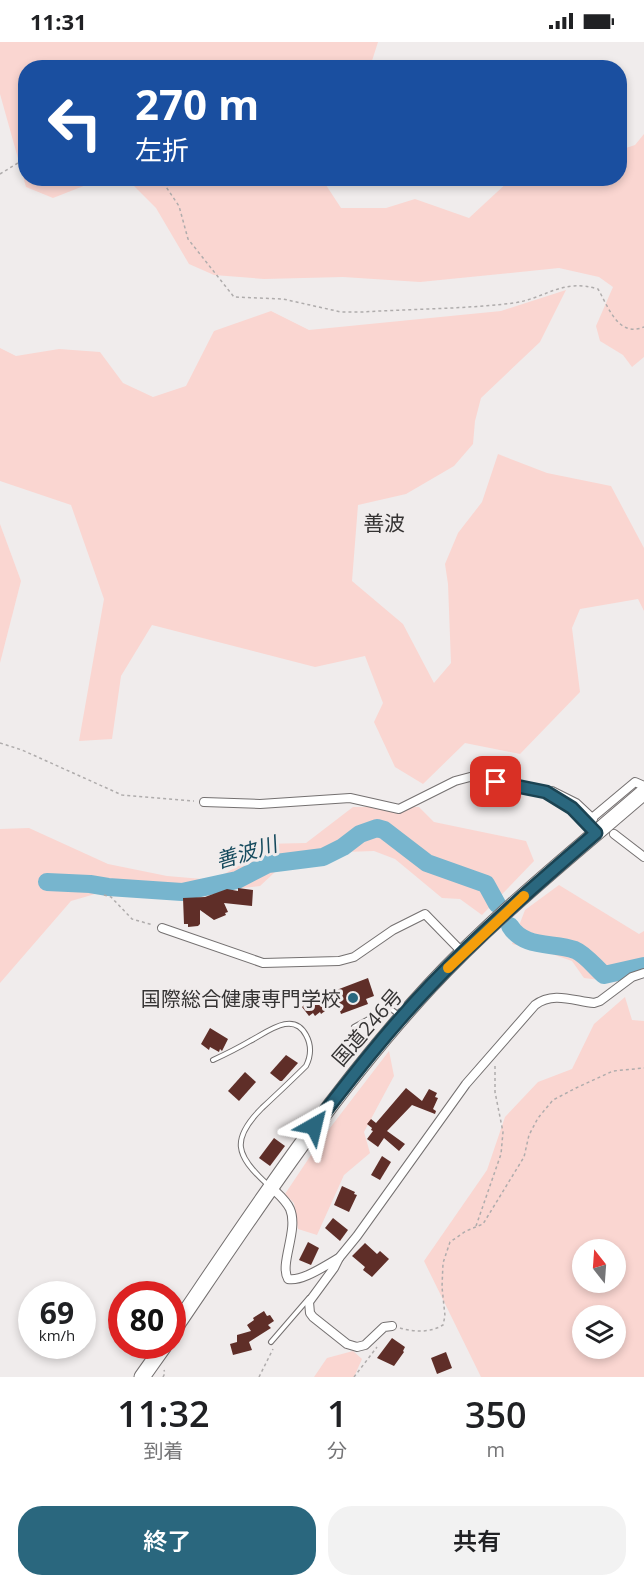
<!DOCTYPE html>
<html lang="ja">
<head>
<meta charset="utf-8">
<style>
	:root { --surface:#fff; --page:#f2f2f2; --text:#202124; --muted:#757577; --accent:#2a677e }
	body { margin:0; font-family:"Open Sans","Noto Sans JP",sans-serif; background:var(--page); color:var(--text); height:100vh; display:flex; flex-direction:column; font-size:22px; white-space:nowrap }
	* { box-sizing:border-box; margin:0 }
	p { font-size:20px; color:var(--muted) }
	.icon { flex:none; width:33px; height:33px; fill:none; stroke:currentColor; stroke-width:2; stroke-linecap:round; stroke-linejoin:round }
	.map { position:relative; height:1335px; overflow:hidden }
	.details { display:flex; flex-direction:column; background:var(--surface); flex:1 }
	.details>* { flex:none }
	.top-card { position:absolute; left:18px; top:18px; width:609px; height:126px; border-radius:24px; box-shadow:0 3px 9px #0003; background:#1a4fa0; color:#fff; overflow:hidden }
	.needle { width:39px; rotate:343deg }
	.fabs { position:absolute; left:572px; top:1197px; display:grid; gap:12px }
	.fabs a { display:grid; place-items:center; width:54px; height:54px; border-radius:50%; background:var(--surface); box-shadow:0 3px 9px #0003; font-size:30px }
	.speed { position:absolute; left:18px; top:1239px; display:flex; gap:12px; font-size:30px; font-weight:700; text-align:center }
	.speed>* { display:grid; place-content:center; width:78px; height:78px; border-radius:50%; background:var(--surface); box-shadow:0 3px 9px #0003; line-height:1 }
	.speed small { font-size:15px; font-weight:400 }
	.speed .limit { border:9px solid #d22; background:#fff; color:#111 }
	.pin { position:absolute; display:grid; place-items:center; width:51px; height:51px; color:#fff; margin:-26px; border-radius:12px; box-shadow:0 3px 9px #0006 }
	.me { position:absolute; width:66px; margin:-33px; rotate:37deg; stroke-linejoin:round; filter:drop-shadow(0 0 4px #0008) }
	.turn { display:flex; align-items:center; gap:21px; height:126px; padding:0 18px; font-size:27px }
	.turn .icon { width:78px; height:78px; stroke-width:2.5 }
	.turn b { display:block; font-size:42px; line-height:51px }
	.eta { display:flex; justify-content:space-evenly; align-items:center; height:102px; text-align:center }
	.eta b { font-size:36px; font-weight:600; line-height:42px }
	.cta { display:flex; gap:12px; margin-top:auto; padding:12px 18px }
	.cta a { flex:1; height:69px; border-radius:24px; background:var(--accent); color:#fff; font-size:24px; font-weight:600; line-height:69px; text-align:center }
	.cta a+a { background:var(--page); color:var(--text) }
	.status { display:flex; justify-content:space-between; align-items:center; height:42px; padding:0 30px; background:var(--surface); direction:ltr }
	.status svg { height:16px; fill:currentColor }
	.map>svg:first-child { display:block }
	.green { fill:#fad6d1; fill-rule:evenodd }
	.lines { fill:none; stroke-linecap:round; stroke-linejoin:round }
	.river { stroke:#77b5ce; stroke-width:18 }
	.building { fill:#5f2e28 }
	.lane-casing { stroke:#747070; stroke-width:6 }
	.street-casing { stroke:#747070; stroke-width:10 }
	.highway-casing { stroke:#747070; stroke-width:17 }
	.path { stroke:#afacac; stroke-width:1.5; stroke-dasharray:3 3; stroke-linecap:butt }
	.lane { stroke:#fff; stroke-width:4 }
	.street { stroke:#fff; stroke-width:8 }
	.highway { stroke:#fff; stroke-width:15 }
	.route-casing { stroke:#1b4352; stroke-width:15 }
	.route { stroke:#2a677e; stroke-width:10 }
	.slow { stroke:#f59e0b; stroke-width:10 }
	.poi-dot { fill:#2a677e; stroke:#f0ecec; stroke-width:2 }
	.labels { text-anchor:middle; dominant-baseline:central; stroke-width:6; stroke-linejoin:round; paint-order:stroke }
	.poi-label { font-size:20px; fill:#353333; stroke:#f0ecec; text-anchor:end }
	.street-label { font-size:20px; fill:#353333; stroke:#f0ecec }
	.neighbourhood-label { font-size:21px; fill:#353333; stroke:#f0ecec }
	.water-label { font-size:21px; font-style:italic; fill:#154a5d; stroke:#f0ecec }
</style>
</head>
<body>
<div class="status"><b>11:31</b><svg viewBox="0 0 49 12"><path d="M0 12V9h3v3zM5 12V6h3v6zM10 12V3h3v9zM15 12V0h3v12zM26 1h20v11H26zM47 4h2v5h-2z"/></svg></div>
<div class="map">
<svg width="644" height="1335" viewBox="0 0 644 1335">
	<rect width="100%" height="100%" fill="#f0ecec"/>
	<g class="green">
		<path d="M0,0H378L370,25L26,26V136L331,137L324,140L341,166H386L415,157L469,176L510,138L553,141L560,137L620,136V108L635,103L644,92V315L632,325L623,313L600,299L596,284L613,245L599,235L559,226L420,240L343,235L264,237L214,233L189,222L156,166L134,144L99,138L53,156L26,145L0,52Z"/>
		<path d="M566,248L540,300L481,356L475,379L473,402L454,424L406,452L358,463L352,539L403,582L434,641L451,621L448,542L445,522L458,491L482,460L498,412L547,431L611,444L644,506V569L638,557L580,567L572,586L580,650L520,712L465,701L423,742L395,725L374,680L383,661L365,614L315,625L152,583L121,634L112,697L79,699L104,557L71,463L0,439V306L16,314L59,307L100,310L123,341L153,355L186,344L214,289L271,269L309,288L501,269Z"/>
		<path d="M0,482L21,539L0,621Z"/>
		<path d="M353,765H419L434,780L526,799L534,819L482,873L460,857L442,856L395,817L374,809L345,810L313,822L275,830L260,844L220,849L102,850L71,859L0,941V787L29,786L108,822L167,834L214,838L248,818L262,802L306,801Z"/>
		<path d="M559,843L639,892L644,889V920L616,940L584,936L572,919L546,910L512,902L525,868Z"/>
		<path d="M625,955L632,978L644,979V1335H481L424,1219L487,1128L505,1075L538,1040L572,1027L594,982ZM582,1208H615V1240H582ZM582,1274H615V1306H582Z"/>
		<path d="M389,1009L394,1034L364,1090L370,1111L344,1133L317,1193L298,1187L294,1161L285,1152L323,1095Z"/>
		<path d="M353,1309L362,1317L354,1335H314L327,1316Z"/>
	</g>
	<g class="lines">
		<g class="river">
			<path d="M47,840L90,842L108,845L182,850L237,838L268,822L323,815L343,805L360,792L377,786L384,788L427,821L486,842L497,862"/>
			<path d="M510,884C524,907 553,900 575,908C585,912 595,925 604,933L644,924"/>
		</g>
	</g>
	<g class="building">
		<path d="M238,846L253,848L252,864L224,861L228,870L225,871L226,873L214,878L200,868V882L198,884L188,885V882H184L183,856L205,855L227,847L238,849Z"/>
		<path d="M368,936L374,954L366,957L368,962L341,972L337,960L321,972L320,970L315,974L313,971L309,974L302,965L315,954L317,956L320,954L321,955L326,952Z"/>
		<path d="M210,986L228,997L222,1009L220,1007L219,1010L210,1005L209,1008L201,1002Z"/>
		<path d="M286,1013L298,1021L282,1039H280L270,1031Z"/>
		<path d="M245,1030L256,1040L239,1059L228,1049Z"/>
		<path d="M406,1046L422,1059L429,1047L437,1051L435,1055L438,1056L433,1067L436,1069L435,1072L412,1063L387,1089L405,1102L399,1109L384,1096L378,1105L367,1097L373,1089L371,1088L372,1086L367,1082L371,1077L376,1081Z"/>
		<path d="M274,1096L285,1104L270,1124L259,1116Z"/>
		<path d="M382,1114L391,1120L380,1138L371,1133Z"/>
		<path d="M342,1144L355,1150L354,1152L357,1153L349,1170L334,1163Z"/>
		<path d="M333,1176L348,1188L340,1199L325,1186Z"/>
		<path d="M308,1200L319,1206L311,1223L299,1218Z"/>
		<path d="M365,1201L377,1212L380,1209L389,1217L372,1235L363,1228L365,1225L352,1214Z"/>
		<path d="M264,1269L267,1274L270,1273L274,1279L268,1283L271,1286L249,1300L252,1308L233,1313L230,1302L237,1300V1293L251,1289L247,1283L254,1278L253,1276Z"/>
		<path d="M392,1296L405,1305L403,1309L404,1310L394,1324L377,1316Z"/>
		<path d="M446,1310L452,1326L437,1332L431,1316Z"/>
	</g>
	<g class="lines">
		<defs>
			<g id="lane">
				<path d="M354,985L385,968L391,967L399,973"/>
				<path d="M213,1018C226,1012 238,1006 250,999C266,991 293,968 306,993C312,1004 311,1014 306,1024C292,1038 277,1052 262,1066C231,1097 235,1113 267,1142"/>
				<path d="M271,1300L309,1256"/>
			</g>
			<g id="street">
				<path d="M552,749L576,761L593,777"/>
				<path d="M204,760L260,762L350,756L399,767L455,739L470,735L546,750L572,766L596,791"/>
				<path d="M592,776L635,740L644,744"/>
				<path d="M614,792L644,815"/>
				<path d="M162,886L263,921L339,919L354,915L393,888L425,872L463,911"/>
				<path d="M271,1145C277,1151 286,1158 290,1167C299,1188 279,1222 288,1237C302,1240 326,1223 339,1216L334,1226L309,1260L310,1271L313,1275L347,1302L357,1305L365,1303L384,1285L392,1284"/>
				<path d="M339,1216L357,1194L466,1042L535,963C553,949 574,959 594,961L600,959L632,935L644,931"/>
			</g>
			<g id="highway">
				<path d="M172,1290C253,1171 331,1051 429,945C495,874 571,813 644,750"/>
				<path d="M142,1335L164,1304"/>
			</g>
		</defs>
		<use href="#lane" class="lane-casing"/>
		<use href="#street" class="street-casing"/>
		<use href="#highway" class="highway-casing"/>
		<g class="path">
			<path d="M0,132L26,116"/>
			<path d="M160,136L179,164L188,197L234,255L283,257L341,270H362C412,267 464,267 514,261C546,256 563,236 598,247C608,264 618,296 644,285"/>
			<path d="M0,701L22,708L122,753L194,759"/>
			<path d="M104,853L111,855L132,877L153,883"/>
			<path d="M476,1184L501,1112L503,1090L495,1050V1023"/>
			<path d="M400,1286C414,1290 430,1291 443,1283L445,1274L442,1245L443,1221L450,1200L466,1189L483,1182L524,1115L529,1093L538,1076L553,1058L576,1046L613,1029L644,1026"/>
			<path d="M163,1335L165,1331L164,1328"/>
			<path d="M259,1335L273,1307"/>
			<path d="M354,1335L377,1305"/>
		</g>
		<use href="#lane" class="lane"/>
		<use href="#street" class="street"/>
		<use href="#highway" class="highway"/>
	</g>
	<g class="lines">
		<defs>
			<path id="route" d="M314,1084C351,1036 388,988 431,943C482,889 539,840 596,791L572,766L546,750L496,740"/>
		</defs>
		<use href="#route" class="route-casing"/>
		<use href="#route" class="route"/>
		<path class="slow" d="M448,926L524,854"/>
	</g>
	<circle class="poi-dot" cx="353" cy="956" r="6"/>
	<g class="labels">
		<g class="poi-label">
			<text x="341" y="956">国際総合健康専門学校</text>
		</g>
		<g class="street-label">
			<text transform="translate(367 985) rotate(-49)">国道246号</text>
		</g>
		<g class="neighbourhood-label">
			<text x="384" y="481">善波</text>
		</g>
		<g class="water-label">
			<text transform="translate(246 810) rotate(-17)">善波川</text>
		</g>
	</g>
</svg>
<div class="fabs">
<a><svg class="needle" viewBox="-14 -14 28 28"><path d="M0-13l5 13h-10z" fill="#e53935"/><path d="M0 13l5-13h-10z" fill="#757577"/></svg></a>
<a><svg class="icon" aria-label="layers" viewBox="0 0 24 24"><path d="M12 4l9 5-9 5-9-5zM3 14l9 5 9-5"/></svg></a>
</div>
<div class="speed"><div>69<small>km/h</small></div><div class="limit">80</div></div>
<div class="pin" style="left:496px;top:740px;background:#d93025"><svg class="icon" aria-label="arrive" viewBox="0 0 24 24"><path d="M6 21V4h12l-3 4 3 4H6"/></svg></div>
<svg class="me" style="left:314px;top:1084px" viewBox="-20 -20 40 40"><path d="M0-17L14 15 0 8-14 15z" fill="#2a677e" stroke="#fff" stroke-width="4"/></svg>
<div class="top-card">
<div class="turn"><svg class="icon" aria-label="left" viewBox="0 0 24 24"><path d="M17 20v-9H6M10 6l-5 5 5 5"/></svg><div><b>270 m</b>左折</div></div>
</div>
</div>
<section class="details">
<div class="eta">
<div><b>11:32</b><p>到着</p></div>
<div><b>1</b><p>分</p></div>
<div><b>350</b><p>m</p></div>
</div>
<div class="cta"><a>終了</a><a>共有</a></div>
</section>
</body>
</html>
